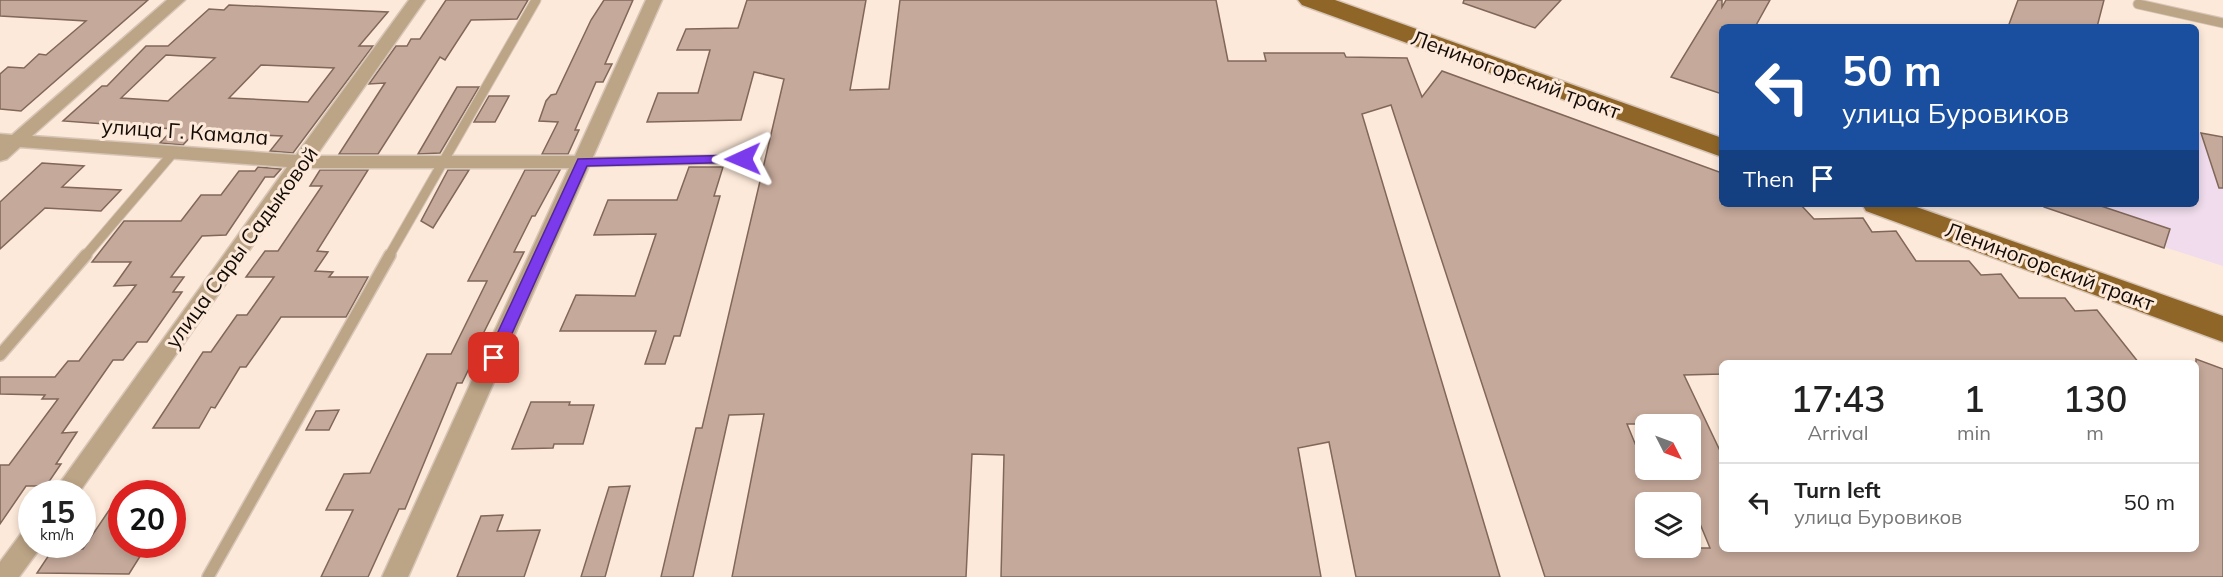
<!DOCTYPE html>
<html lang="en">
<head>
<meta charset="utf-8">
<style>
	:root { --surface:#fff; --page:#f2f2f2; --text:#222; --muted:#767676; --line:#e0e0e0 }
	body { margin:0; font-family:Mulish,sans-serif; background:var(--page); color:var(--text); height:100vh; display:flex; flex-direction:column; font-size:22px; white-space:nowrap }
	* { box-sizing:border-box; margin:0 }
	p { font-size:20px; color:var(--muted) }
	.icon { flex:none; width:33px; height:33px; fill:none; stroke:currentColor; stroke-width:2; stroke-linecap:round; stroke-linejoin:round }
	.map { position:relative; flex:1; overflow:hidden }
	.side { position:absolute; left:1719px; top:360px; width:480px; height:192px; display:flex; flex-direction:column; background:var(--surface); border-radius:9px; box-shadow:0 3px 9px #0003 }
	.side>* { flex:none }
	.top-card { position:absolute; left:1719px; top:24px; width:480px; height:183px; border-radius:9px; box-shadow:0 3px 9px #0003; background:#1a4fa0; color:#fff; overflow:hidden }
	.needle { width:39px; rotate:132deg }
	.fabs { position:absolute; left:1635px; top:414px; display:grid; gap:12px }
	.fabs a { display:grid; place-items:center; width:66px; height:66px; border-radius:9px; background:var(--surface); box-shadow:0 3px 9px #0003; font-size:30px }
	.speed { position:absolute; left:18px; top:480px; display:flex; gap:12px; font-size:30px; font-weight:700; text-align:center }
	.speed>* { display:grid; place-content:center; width:78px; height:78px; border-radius:50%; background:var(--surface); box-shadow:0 3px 9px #0003; line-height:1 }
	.speed small { font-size:15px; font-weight:400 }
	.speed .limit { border:9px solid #d22; background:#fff; color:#111 }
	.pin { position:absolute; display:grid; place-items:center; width:51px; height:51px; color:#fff; margin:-26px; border-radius:12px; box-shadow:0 3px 9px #0006 }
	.me { position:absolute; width:66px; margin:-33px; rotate:269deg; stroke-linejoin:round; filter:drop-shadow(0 0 4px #0008) }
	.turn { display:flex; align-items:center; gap:21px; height:126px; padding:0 24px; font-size:27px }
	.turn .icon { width:78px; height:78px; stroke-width:2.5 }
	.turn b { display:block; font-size:42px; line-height:51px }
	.then { display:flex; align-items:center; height:57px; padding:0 24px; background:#0003; gap:12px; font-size:22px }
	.eta { display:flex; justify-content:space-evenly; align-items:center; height:102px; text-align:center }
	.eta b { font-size:36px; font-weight:600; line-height:42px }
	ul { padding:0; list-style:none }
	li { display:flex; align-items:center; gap:18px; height:78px; padding:0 24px; border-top:2px solid var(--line) }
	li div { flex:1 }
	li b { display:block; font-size:22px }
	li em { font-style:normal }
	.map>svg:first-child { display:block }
	.commercial { fill:#f0dcec }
	.building { fill:#c5a99a; stroke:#806759; stroke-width:1.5; fill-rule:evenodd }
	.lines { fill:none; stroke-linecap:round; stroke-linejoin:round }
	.service-far1-casing { stroke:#d7c5b7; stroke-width:11 }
	.service-casing { stroke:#d7c5b7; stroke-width:14 }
	.minor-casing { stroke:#d7c5b7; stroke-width:3 }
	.primary-casing { stroke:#d7c5b7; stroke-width:3 }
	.service-far1 { stroke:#bca486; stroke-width:9 }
	.service { stroke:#bca486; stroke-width:11 }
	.minor { fill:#bca486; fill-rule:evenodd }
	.primary { fill:#906628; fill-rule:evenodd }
	.route { fill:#7c3aed; stroke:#51269a; stroke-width:1.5 }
	.labels { text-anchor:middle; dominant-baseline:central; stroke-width:6; stroke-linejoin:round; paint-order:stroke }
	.street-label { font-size:21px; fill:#120a04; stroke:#fde9d9 }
</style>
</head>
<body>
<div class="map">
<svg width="2223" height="577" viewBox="0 0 2223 577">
	<rect width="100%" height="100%" fill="#fde9d9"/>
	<path class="commercial" d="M2196,132L2223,137V266L2043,208L2044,204H2196Z"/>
	<g class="building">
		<path d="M0,0H148L21,111L0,109V74L8,67L24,68L39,54L46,55L86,21L0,16Z"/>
		<path d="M446,0H528L517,19L471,20L445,60L440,57L378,154H339L385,83L369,84L396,46H407L411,39H420Z"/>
		<path d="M604,0H633L605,64H612L603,82H596L575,130H579L568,154H542L558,122L539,121L546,101L551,95L556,94L591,20Z"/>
		<path d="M747,0H866L850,90L889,89L900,0H1216L1228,61H1266L1264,53H1344L1346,57L1407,58L1422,97L1442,71L1722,173V204H1800L1814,219L1863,218L1872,232L1896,231L1916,261H1969L1981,275L2001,274L2019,298H2065L2075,311L2097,310L2139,363H1722V374L1684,375L1722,455V549H2196V359L2223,369V577H1545L1391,105L1362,114L1500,577H1356L1329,442L1298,448L1321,577H1001L1004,455L972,454L966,577H732L764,414L729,415L693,577H661L696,428H702L784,79L754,72L741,120L647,122L658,93H698L710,50H677L686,29L738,28ZM1627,424H1690V470H1646ZM1646,502H1691L1710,548H1646Z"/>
		<path d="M1464,0H1561L1535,28L1463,3Z"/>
		<path d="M1718,0H1722V7L1726,0H1770L1755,27H1722V94L1671,77Z"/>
		<path d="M2018,0H2104L2097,27H2008Z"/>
		<path d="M229,5L388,12L359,46H373L293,153L270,151L282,136L195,132L183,145L160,143L173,129L63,121L102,86H107L146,46H168L209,9L224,10ZM166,55L215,58L168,101L121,98ZM261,65L334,68L308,102L229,98Z"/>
		<path d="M457,87H479L440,153L418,154Z"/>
		<path d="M489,96H509L495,122H474Z"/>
		<path d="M2201,133L2223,137V188H2219Z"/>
		<path d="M42,163L84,166L62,187L121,190L101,211L45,208L0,249V202Z"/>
		<path d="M258,167L281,169L274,177H265L226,235L202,236L171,277H184L173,292H182L147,342H137L123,360H113L62,433L77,432L56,464H61L46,486H26L0,524V465H9L58,399H42L45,395L0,394V377H55L68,361H79L136,285L114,286L131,262H92L124,221H181L201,195H221L239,171H255Z"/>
		<path d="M689,167H723L714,196H720L680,336H674L665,364H645L656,331H560L576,295L635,296L656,234L594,235L608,200H677Z"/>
		<path d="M320,170H368L317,251L328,252L315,271L333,272L329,277H368L346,317H281L246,367H240L215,408L211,407L199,428H153L203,352H211L237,315H247L274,277H246L265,251H278L322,186H310Z"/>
		<path d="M448,170H469L433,228L421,221Z"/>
		<path d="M525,170H560L535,216H532L514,252H524L473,354H476L462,383H457L405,509H399L368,577H321L353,510H326L344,474L370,473L427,354H451L487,281H468Z"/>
		<path d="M2044,204H2095L2170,229L2164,248L2044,207Z"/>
		<path d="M531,402H570L569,405H594L583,444H554L553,448L512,449Z"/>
		<path d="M339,410L329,430H306L316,411Z"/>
		<path d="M630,486L605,577H581L609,487Z"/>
		<path d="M122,491V544H144L140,550H144L129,574L37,573L53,549H83Z"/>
		<path d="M503,515L497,531L540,530L524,577H457L481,516Z"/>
	</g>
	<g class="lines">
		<defs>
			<g id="service-far1">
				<path d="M2138,4L2223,23"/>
				<path d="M583,162L743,159"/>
				<path d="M85,256L173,153"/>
				<path d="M389,256L536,0"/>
			</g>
			<g id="service">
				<path d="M0,355L86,255"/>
				<path d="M208,577L390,255"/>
			</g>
			<g id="minor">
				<path d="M167,0H185L32,136L296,155L409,0H425L316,156H575L646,0H662L408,577H382L569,168H307L78,494H52L287,167L20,147L7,159L0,161V134L12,135Z"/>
				<path d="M32,528V544H42L41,547L19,577H0V562L23,531Z"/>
			</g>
			<g id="primary">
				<path d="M1298,0H1335L1722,138V157L1302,5Z"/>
				<path d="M1862,204H1908L2223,316V342L1866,211Z"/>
			</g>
		</defs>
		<use href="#service-far1" class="service-far1-casing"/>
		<use href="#service" class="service-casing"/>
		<use href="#minor" class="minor-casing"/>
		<use href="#primary" class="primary-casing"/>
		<use href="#service-far1" class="service-far1"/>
		<use href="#service" class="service"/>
		<use href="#minor" class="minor"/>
		<use href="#primary" class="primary"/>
	</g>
	<path class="route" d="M743,155L749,159L748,162L587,166L501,358L499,362H489L486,358L578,159Z"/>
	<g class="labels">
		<g class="street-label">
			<text transform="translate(1516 74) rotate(20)">Лениногорский тракт</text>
			<text transform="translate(185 131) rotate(4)">улица Г. Камала</text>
			<text transform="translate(241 247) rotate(-54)">улица Сары Садыковой</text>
			<text transform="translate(2050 266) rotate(20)">Лениногорский тракт</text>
		</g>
	</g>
</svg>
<div class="fabs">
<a><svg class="needle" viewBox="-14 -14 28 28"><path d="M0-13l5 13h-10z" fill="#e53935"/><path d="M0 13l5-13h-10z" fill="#767676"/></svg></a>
<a><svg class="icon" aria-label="layers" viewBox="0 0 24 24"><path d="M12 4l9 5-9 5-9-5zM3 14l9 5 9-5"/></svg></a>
</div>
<div class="speed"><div>15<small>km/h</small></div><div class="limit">20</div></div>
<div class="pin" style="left:494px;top:358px;background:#d93025"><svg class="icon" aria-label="arrive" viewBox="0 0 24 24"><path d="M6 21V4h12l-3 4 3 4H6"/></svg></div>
<svg class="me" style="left:743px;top:159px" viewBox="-20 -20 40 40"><path d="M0-17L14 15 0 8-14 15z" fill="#7c3aed" stroke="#fff" stroke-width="4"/></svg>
<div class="top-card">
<div class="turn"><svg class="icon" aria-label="left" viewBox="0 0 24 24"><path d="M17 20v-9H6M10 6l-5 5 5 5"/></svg><div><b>50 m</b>улица Буровиков</div></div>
<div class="then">Then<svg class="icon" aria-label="arrive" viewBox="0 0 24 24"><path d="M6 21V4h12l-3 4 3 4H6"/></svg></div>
</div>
<section class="side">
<div class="eta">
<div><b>17:43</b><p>Arrival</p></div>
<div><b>1</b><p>min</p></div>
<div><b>130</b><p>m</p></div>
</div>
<ul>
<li><svg class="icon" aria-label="left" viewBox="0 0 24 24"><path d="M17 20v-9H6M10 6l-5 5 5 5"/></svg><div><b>Turn left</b><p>улица Буровиков</p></div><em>50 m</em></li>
</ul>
</section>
</div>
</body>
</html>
